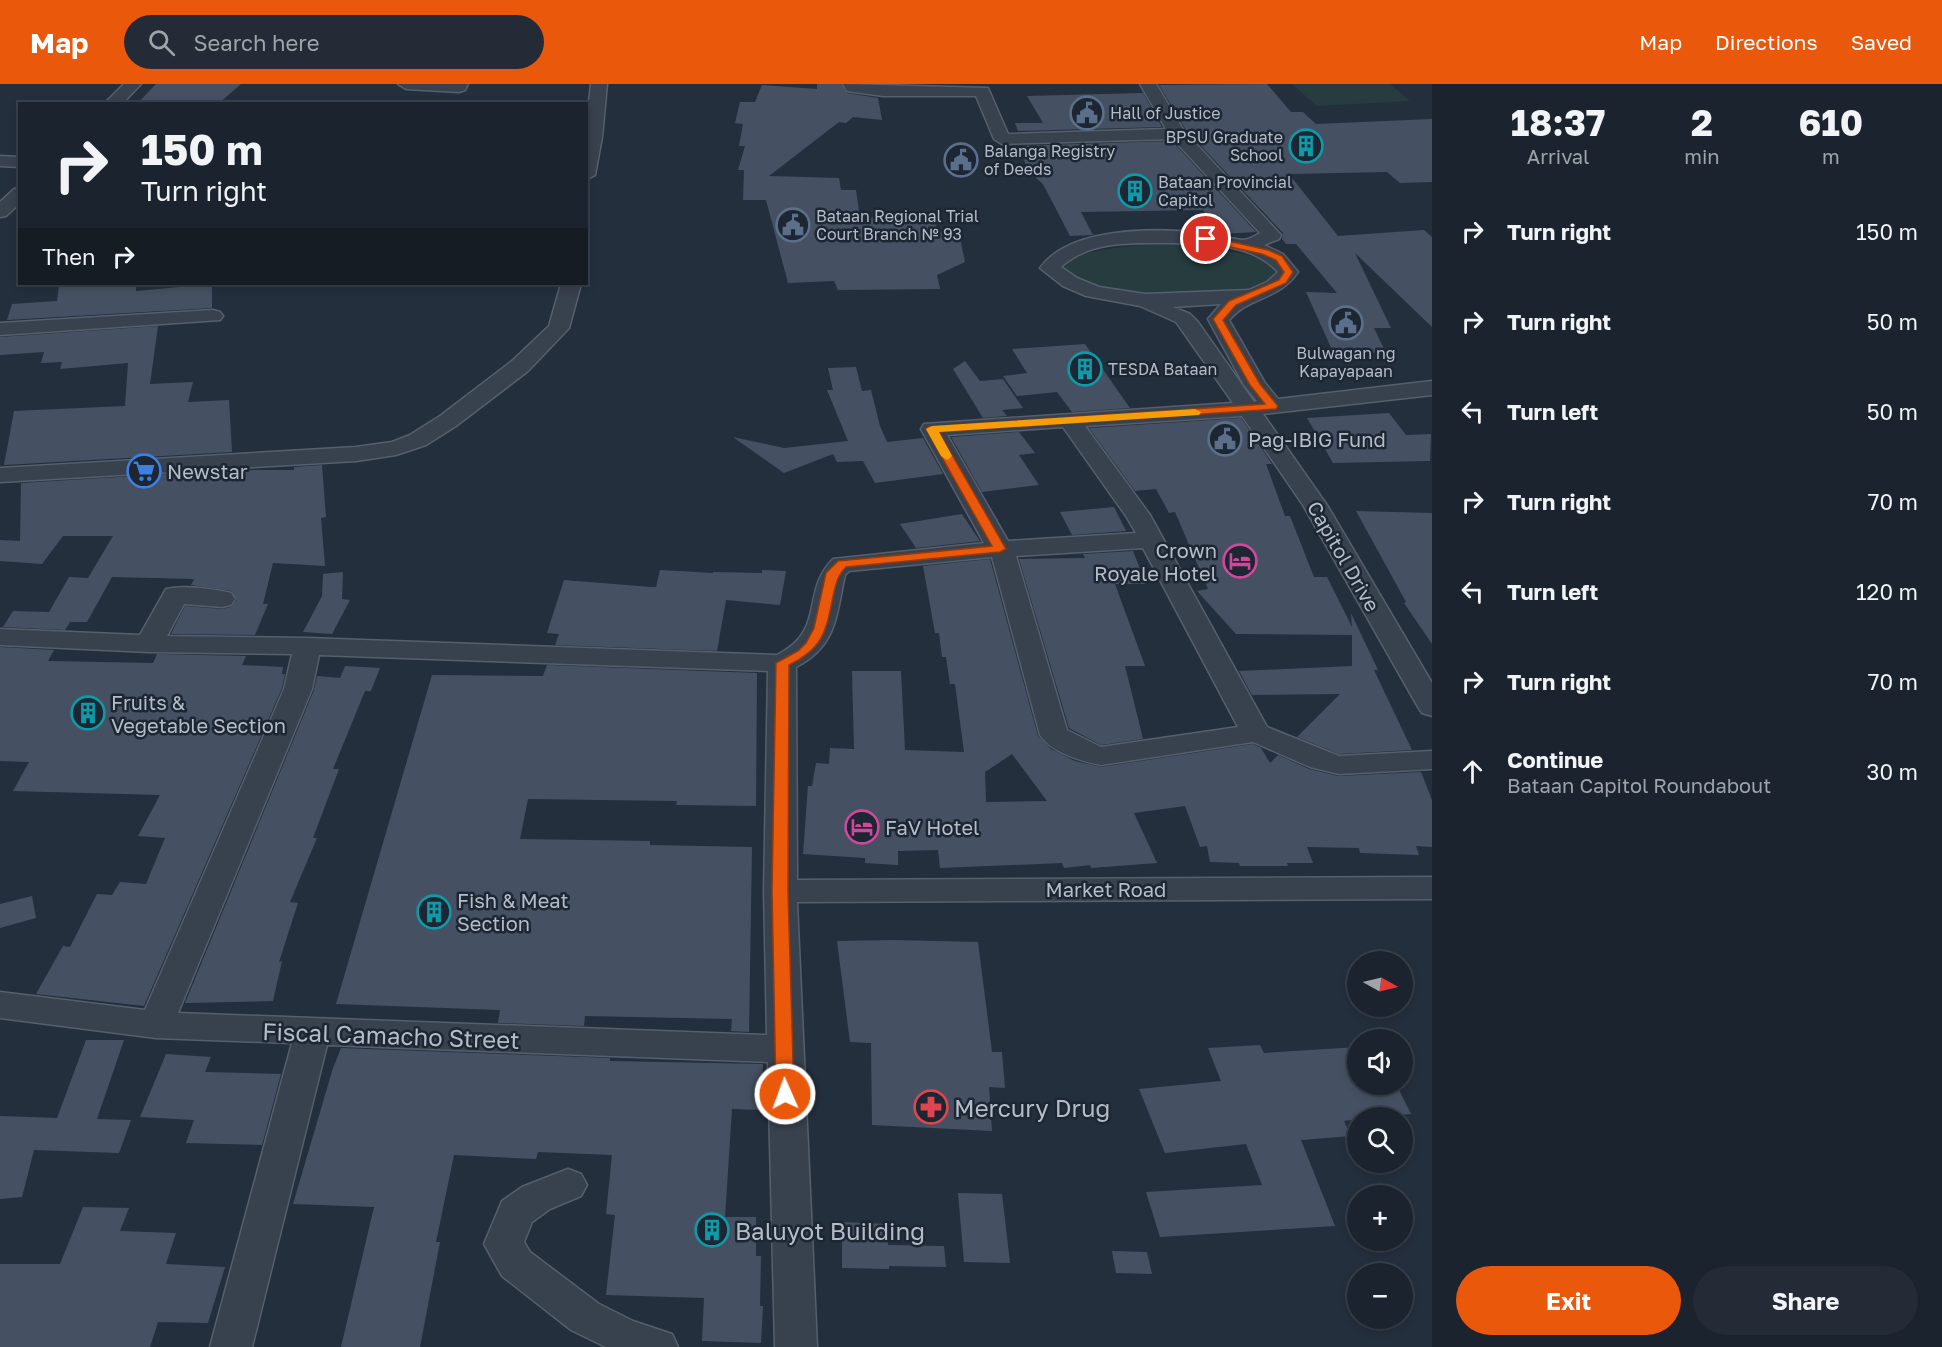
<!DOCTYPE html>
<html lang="en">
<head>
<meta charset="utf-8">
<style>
	:root { --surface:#1b232e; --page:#242b36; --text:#f1f3f6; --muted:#a0a4aa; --line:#39404a; --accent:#ea580c }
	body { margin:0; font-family:"Golos Text",sans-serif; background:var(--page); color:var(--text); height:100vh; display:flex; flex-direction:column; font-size:22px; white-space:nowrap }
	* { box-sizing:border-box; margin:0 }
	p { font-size:20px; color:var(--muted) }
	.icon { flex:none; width:33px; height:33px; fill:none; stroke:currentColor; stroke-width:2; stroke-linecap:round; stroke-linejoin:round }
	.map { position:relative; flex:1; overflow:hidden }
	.panel { display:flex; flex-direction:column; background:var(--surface); width:510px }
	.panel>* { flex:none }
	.hud { position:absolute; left:18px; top:18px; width:570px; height:183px; border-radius:0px; box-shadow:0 3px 9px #0003,0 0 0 2px var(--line); background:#1b232e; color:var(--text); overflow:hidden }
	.needle { width:39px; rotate:98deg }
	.controls { position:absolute; left:1347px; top:867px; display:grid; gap:12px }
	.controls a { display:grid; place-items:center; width:66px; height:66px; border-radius:50%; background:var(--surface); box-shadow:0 3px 9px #0003,0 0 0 2px var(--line); font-size:30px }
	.pin { position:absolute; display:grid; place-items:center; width:51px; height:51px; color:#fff; margin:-26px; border:3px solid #fff; border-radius:50%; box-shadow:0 2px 6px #0007 }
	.me { position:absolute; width:66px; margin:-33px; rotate:358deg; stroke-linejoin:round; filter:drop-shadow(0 0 4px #0008) }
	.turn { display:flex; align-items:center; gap:21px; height:126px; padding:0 24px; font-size:27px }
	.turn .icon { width:78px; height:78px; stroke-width:2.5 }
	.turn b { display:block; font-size:42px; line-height:51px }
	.then { display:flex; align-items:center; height:57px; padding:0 24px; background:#0003; gap:12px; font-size:22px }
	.eta { display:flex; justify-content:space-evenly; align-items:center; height:102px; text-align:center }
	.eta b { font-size:36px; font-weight:700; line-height:42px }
	.cta { display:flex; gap:12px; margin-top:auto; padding:12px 24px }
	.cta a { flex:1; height:69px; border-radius:36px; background:var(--accent); color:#fff; font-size:24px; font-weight:700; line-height:69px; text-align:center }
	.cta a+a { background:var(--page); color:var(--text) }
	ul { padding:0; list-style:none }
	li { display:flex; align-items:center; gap:18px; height:90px; padding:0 24px }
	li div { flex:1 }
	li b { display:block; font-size:22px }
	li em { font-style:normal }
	header { display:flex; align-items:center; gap:36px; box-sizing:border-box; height:84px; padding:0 30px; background:var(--accent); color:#fff }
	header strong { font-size:28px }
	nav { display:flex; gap:33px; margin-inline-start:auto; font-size:21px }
	.search { width:420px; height:54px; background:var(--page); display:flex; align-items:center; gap:15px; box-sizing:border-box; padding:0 21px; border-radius:33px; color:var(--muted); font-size:22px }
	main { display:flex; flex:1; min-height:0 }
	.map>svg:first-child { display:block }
	.green { fill:#263c3f }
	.building { fill:#455162; fill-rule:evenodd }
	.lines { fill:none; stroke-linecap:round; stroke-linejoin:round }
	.minor-casing { stroke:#565f6c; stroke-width:3 }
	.minor { fill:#38414e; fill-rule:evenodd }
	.route { fill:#ea580c; stroke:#983908; stroke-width:1.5 }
	.slow { fill:#f59e0b }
	.labels { text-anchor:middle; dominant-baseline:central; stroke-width:5; stroke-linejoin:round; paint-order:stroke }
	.far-poi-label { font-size:16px; fill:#b4bcc9; stroke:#1d2633; text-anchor:start }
	.poi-label { font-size:20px; fill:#b4bcc9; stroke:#1d2633; text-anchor:start }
	.street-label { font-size:20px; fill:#b4bcc9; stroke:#1d2633 }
	.near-street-label { font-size:24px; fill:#b4bcc9; stroke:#1d2633 }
	.near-poi-label { font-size:24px; fill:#b4bcc9; stroke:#1d2633; text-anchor:start }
</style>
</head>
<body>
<header>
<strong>Map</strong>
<div class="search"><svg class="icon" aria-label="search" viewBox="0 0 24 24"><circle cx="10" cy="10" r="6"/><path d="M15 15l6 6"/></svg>Search here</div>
<nav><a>Map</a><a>Directions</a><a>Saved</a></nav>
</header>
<main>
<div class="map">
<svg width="1432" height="1263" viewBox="0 0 1432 1263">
	<rect width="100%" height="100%" fill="#242f3e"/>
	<g class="green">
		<path d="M1292,0H1390L1410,17L1317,22Z"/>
		<path d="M1174,160C1195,163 1258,167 1273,183C1275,185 1275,189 1277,192C1272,195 1266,199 1261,201C1219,217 1095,215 1062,184L1066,176C1100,163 1138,161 1174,160Z"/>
	</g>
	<g class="building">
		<path d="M156,0H241L218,20H137Z"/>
		<path d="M817,0H841L847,9L878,14L882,36L853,33L846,39L839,38L769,92L839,94L841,106H856L860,134L933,132L938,146L960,154L965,178L937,191L940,205L838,206L834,197L788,199L766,116H743L744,86H738L745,62H739L743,40L735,39L740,18H755L762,1L817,5Z"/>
		<path d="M1267,0L1291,28H1303L1316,40L1432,35V98L1400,99L1387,88L1289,90L1338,152L1424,146L1432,153V243L1355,169L1391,244H1374L1386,269L1333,268L1306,208L1337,209L1296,160H1286L1282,155L1283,149L1186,46L1159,1Z"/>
		<path d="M1143,9L1162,43L1018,47L1015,39H1043L1027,12Z"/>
		<path d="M1172,57L1256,148L1220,150L1203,126L1081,128L1093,151L1070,152L1043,100L1029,88L1018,62Z"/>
		<path d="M86,200H136V207L212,200V224L7,236L12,220L57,217L59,202Z"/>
		<path d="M158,242L150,300L193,298L188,318L229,316L232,368L4,381L14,327L125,322L128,279L60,285L62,278L41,279L44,268L0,271V253Z"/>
		<path d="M1085,260L1130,324L1072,328L1057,308L1017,312L1003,292L1027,289L1012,265Z"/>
		<path d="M965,277L980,297L1003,295L1023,324L1002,326L1007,332L983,334L953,285Z"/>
		<path d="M856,283L862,307L871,306L880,342L887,358L923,354L943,390L875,399L863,377L837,378L833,370L784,389L733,353L784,364L848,357L827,306H833L828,284Z"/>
		<path d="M1389,329L1406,351L1431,350L1430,377L1333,379L1307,334Z"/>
		<path d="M1241,334L1272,380H1266L1285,432H1290L1314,493H1327L1352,543L1351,529L1378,586H1374L1412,666L1339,670L1297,653L1340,610L1252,611L1239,587L1352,582V551L1236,550L1197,507L1208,505L1175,428L1169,429L1156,405L1135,407L1089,344Z"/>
		<path d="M1019,348L1035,369L1019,371L1039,401L982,408L951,353Z"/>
		<path d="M322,381L326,433L321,434L325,482L273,479L263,520H268L255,551L171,550L185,522L222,525L231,523L237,516L231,507L191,501L194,495L112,493L87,538H70L65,546L3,543L13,527L49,528L69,493L88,494L113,452H63L42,480L0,477V456L20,457L21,399L233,386H294V383Z"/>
		<path d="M1114,423L1126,447L1072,451L1060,428Z"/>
		<path d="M1356,427L1432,429V560L1404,519L1406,518Z"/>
		<path d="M962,430L980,457L916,464L900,440Z"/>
		<path d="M1133,467L1146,500H1115L1145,582H1125L1143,655L1101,661L1069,644L1019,475L1085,474L1083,470Z"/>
		<path d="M990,475L1038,652L1051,665L1075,677L1101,683L1253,660L1261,664L1270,679L1278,671L1309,685L1338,692L1421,688L1432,716V763L1416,762L1419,771L1360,769L1359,764L1307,763L1313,779H1287L1288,782H1240L1239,779L1210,778L1207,762L1200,763L1185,722L1134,729L1157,779L1091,784L1090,781L1064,784L1062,779L940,784L938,766L898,767V781L865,779V774L803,770L808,702H812L816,679L829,680L830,664L854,665L852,587H901L905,666L964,668L955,600H950L946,573H942L939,549H935L923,482ZM1012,670L1047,717L986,718L985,688Z"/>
		<path d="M660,486L713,489V488L762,489V486L786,487L780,521L726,516L717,567L555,561L559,550L547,549L564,496L651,503H656Z"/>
		<path d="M343,488L342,515L350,516L332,550L303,548L322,512L323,490Z"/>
		<path d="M0,563L54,566L48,577L153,579L157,570L246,572L242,581L283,583L282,590H285L282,604L144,922L36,910L63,862L70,863L97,810L112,811L120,798L146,800L165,754L138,752L160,711L13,707L29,678L0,677Z"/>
		<path d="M547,581L757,589L756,722L676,721L677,717L528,715L520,755L650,757V761L752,763L749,948L731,947L732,935L585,932L584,942L498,939L500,926L336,920L432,591L543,592Z"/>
		<path d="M345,582L380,584L371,607H365L333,685H339L313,754H317L290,818L298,819L279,878L282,877L273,917L185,919L314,606L317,592L340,594Z"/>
		<path d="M32,812L36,834L0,844V820Z"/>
		<path d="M894,856L978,858L992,968H1002L1005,1004L989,1003L992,1047L872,1041L871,959L850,958L837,857Z"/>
		<path d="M86,956H124L97,1035L131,1036L119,1069L34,1066L22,1113L0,1115V1032L57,1034Z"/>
		<path d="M1260,961L1264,969L1358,963V1000H1396L1411,1030L1358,1034V1035L1344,1037L1351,1052L1301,1056L1335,1142L1160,1153L1146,1108L1262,1101L1246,1060L1165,1069L1139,1005L1221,997L1208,964Z"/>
		<path d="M341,964L610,974V977L763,980L761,1026L732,1025L725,1133H756V1172H761L760,1222H763L761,1259L702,1257L704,1214L606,1211L615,1131L606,1130L612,1071L538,1068L536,1075L454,1071L436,1158H440L420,1263H341L374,1123L293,1120L333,984Z"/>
		<path d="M166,970L211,973L205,988L281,990L262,1061L186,1059L194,1036L140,1033Z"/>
		<path d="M958,1109L1002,1110L1010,1179L964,1178Z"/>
		<path d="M83,1123L129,1124L120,1147L176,1149L166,1180L225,1183L208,1239L158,1238L150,1263H0V1180H60Z"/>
		<path d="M842,1138L888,1140V1161L944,1162L946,1183L889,1182V1185L842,1184Z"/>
		<path d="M1112,1167L1147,1168L1152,1190L1116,1189Z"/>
	</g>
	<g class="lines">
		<defs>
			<g id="minor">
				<path d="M124,0H141L122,20H104Z"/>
				<path d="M398,0H468L465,6L459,8L406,5Z"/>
				<path d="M591,0H607L602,53L595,91L586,96V45Z"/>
				<path d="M843,0L988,4L1008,50L1166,45L1140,0H1156L1184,47L1281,151L1279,155L1264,161L1283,170L1298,188C1278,217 1249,212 1229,236L1265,299L1278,315L1432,297V311L1263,330L1327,421L1432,599V632L1422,629L1418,623L1303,421L1242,332L1085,342L1150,431L1267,643L1339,672L1432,667V685L1339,690L1310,683L1253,658L1101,681C1081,677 1052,669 1040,651L992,473L849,487L845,491C836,532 837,562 796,583L797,796L1432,793V815L797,818L817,1263H775L768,978L327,961L252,1263H210L292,959L156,954L0,934V908L145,926L284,605L292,570L149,568L0,561V545L140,551L166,505C185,501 212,505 231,509L235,515L231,521L222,523L184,520L167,552L307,554L777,571C827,546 800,508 833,475L984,459L921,345L924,340L1233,319L1176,238L1140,222L1086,212L1063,202L1040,184C1070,142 1156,144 1202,149C1215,150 1230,155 1243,156C1248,156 1255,152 1260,149L1173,55L1002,60L994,55L976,12H883L847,7ZM1170,159C1206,160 1252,159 1278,188L1267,198L1249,206L1145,210L1099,203L1077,194L1061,183C1090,156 1133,159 1170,159ZM1221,220L1208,235L1244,301L1257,317L1254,318L1198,238L1190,230L1173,223ZM1063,343L1126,432L1136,449L1008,457L947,351ZM1143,464L1238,643L1101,663L1067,646L1016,472ZM319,571L768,587L764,807L767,951L178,929L312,605Z"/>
				<path d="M0,72L20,73V83L0,82Z"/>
				<path d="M20,104V119L6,132L0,133V118L14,105Z"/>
				<path d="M561,200H581L569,244L528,287L456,342L426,361L396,371L356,377L0,398V384L356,363L392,358L410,351L440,332L512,277L549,242Z"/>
				<path d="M213,226L220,228L223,232L220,236L0,251V239Z"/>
				<path d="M568,1085L581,1090L587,1101L581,1112L550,1125L532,1138L524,1158L530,1168L599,1220L633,1237L672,1250L678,1263H606L571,1246L502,1192L484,1160L502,1117L522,1103Z"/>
			</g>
		</defs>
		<use href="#minor" class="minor-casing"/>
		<use href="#minor" class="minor"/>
	</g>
	<path class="route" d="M1206,152L1268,166L1282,172L1293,188L1286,199L1236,221L1223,236L1260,300L1278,322L1276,325L939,348L1006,465L1000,468L846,483C838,491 837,497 834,508C826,545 826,563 789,581L788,807L794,1010L791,1015L785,1017L779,1015L776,1010L772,807L776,579L798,567L806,559L814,544L826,489L838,477L992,462L926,345L928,343L1265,320L1250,301L1213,235L1229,217L1279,196L1284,188L1276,176L1262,170L1203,157L1202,155Z"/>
	<path class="slow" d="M1195,325L1201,328L1199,331L939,348L952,372L947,376L941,372L926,345L932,342Z"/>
	<defs>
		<symbol id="civic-ring" viewBox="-11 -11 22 22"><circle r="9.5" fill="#1d2633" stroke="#5c6f8a" stroke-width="1.5"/><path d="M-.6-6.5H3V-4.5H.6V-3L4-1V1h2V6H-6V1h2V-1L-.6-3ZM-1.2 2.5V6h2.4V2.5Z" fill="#5c6f8a"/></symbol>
		<symbol id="building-ring" viewBox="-11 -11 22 22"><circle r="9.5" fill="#1d2633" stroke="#0f9aa8" stroke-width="1.5"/><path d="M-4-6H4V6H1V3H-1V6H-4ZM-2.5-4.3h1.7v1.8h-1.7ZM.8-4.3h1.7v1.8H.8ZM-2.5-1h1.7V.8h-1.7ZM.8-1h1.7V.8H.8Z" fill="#0f9aa8"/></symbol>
		<symbol id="supermarket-ring" viewBox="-11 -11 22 22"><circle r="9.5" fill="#1d2633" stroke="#3f7fe0" stroke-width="1.5"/><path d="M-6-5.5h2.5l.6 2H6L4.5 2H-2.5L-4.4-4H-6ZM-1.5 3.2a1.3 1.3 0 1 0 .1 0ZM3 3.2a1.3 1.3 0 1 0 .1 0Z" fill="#3f7fe0"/></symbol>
		<symbol id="hotel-ring" viewBox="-11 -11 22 22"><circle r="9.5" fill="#1d2633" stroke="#d1479c" stroke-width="1.5"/><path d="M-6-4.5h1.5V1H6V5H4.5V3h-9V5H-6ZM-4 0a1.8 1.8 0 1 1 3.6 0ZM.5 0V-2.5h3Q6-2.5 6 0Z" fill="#d1479c"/></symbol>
		<symbol id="pharmacy-ring" viewBox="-11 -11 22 22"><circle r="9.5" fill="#1d2633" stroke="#e0444e" stroke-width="1.5"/><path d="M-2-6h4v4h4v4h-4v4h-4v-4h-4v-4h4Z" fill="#e0444e"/></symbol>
	</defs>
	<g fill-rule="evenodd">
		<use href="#civic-ring" x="1068" y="10" width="38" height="38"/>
		<use href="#building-ring" x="1287" y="43" width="38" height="38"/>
		<use href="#civic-ring" x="942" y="57" width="38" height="38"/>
		<use href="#building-ring" x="1116" y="88" width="38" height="38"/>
		<use href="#civic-ring" x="774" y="122" width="38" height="38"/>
		<use href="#civic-ring" x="1327" y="220" width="38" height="38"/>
		<use href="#building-ring" x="1066" y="266" width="38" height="38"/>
		<use href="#civic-ring" x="1206" y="336" width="38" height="38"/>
		<use href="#supermarket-ring" x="125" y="368" width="38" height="38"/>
		<use href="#hotel-ring" x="1221" y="458" width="38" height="38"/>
		<use href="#building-ring" x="69" y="610" width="38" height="38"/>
		<use href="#hotel-ring" x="843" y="724" width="38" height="38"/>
		<use href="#building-ring" x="415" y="809" width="38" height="38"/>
		<use href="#pharmacy-ring" x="912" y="1004" width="38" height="38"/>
		<use href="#building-ring" x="693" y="1127" width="38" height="38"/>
	</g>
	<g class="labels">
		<g class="far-poi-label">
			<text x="1110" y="29">Hall of Justice</text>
			<text x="1283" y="53" text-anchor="end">BPSU Graduate<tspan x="1283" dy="18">School</tspan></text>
			<text x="984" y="67">Balanga Registry<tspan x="984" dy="18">of Deeds</tspan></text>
			<text x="1158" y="98">Bataan Provincial<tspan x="1158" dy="18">Capitol</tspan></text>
			<text x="816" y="132">Bataan Regional Trial<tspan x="816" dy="18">Court Branch № 93</tspan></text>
			<text x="1346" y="269" text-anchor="middle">Bulwagan ng<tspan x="1346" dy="18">Kapayapaan</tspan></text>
			<text x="1108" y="285">TESDA Bataan</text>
		</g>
		<g class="poi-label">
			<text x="1248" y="355">Pag-IBIG Fund</text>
			<text x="167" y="387">Newstar</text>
			<text x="1217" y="466" text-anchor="end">Crown<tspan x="1217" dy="23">Royale Hotel</tspan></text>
			<text x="111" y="618">Fruits &amp;<tspan x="111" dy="23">Vegetable Section</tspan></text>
			<text x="885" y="743">FaV Hotel</text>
			<text x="457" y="816">Fish &amp; Meat<tspan x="457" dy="23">Section</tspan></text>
		</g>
		<g class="street-label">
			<text transform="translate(1344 472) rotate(60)">Capitol Drive</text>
			<text x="1106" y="805">Market Road</text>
		</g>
		<g class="near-street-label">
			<text transform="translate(391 951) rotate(2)">Fiscal Camacho Street</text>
		</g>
		<g class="near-poi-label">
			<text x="954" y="1023">Mercury Drug</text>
			<text x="735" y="1146">Baluyot Building</text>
		</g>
	</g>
</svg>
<div class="controls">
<a><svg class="needle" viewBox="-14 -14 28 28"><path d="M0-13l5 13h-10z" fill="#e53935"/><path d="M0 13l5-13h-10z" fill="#a0a4aa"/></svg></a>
<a><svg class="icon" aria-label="sound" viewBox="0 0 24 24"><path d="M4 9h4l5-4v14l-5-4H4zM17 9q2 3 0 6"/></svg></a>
<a><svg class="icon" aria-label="search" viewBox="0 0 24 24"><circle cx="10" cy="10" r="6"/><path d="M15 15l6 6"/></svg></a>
<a>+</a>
<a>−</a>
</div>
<div class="pin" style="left:1206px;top:155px;background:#d93025"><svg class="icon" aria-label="arrive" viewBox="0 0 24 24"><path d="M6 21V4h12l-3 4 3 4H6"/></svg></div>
<svg class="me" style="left:785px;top:1010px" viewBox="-20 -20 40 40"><circle r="17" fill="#ea580c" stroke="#fff" stroke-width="3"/><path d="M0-11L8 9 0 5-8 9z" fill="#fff"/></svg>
<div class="hud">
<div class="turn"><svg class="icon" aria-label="right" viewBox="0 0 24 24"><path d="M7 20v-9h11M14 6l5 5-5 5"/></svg><div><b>150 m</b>Turn right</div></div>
<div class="then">Then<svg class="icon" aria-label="right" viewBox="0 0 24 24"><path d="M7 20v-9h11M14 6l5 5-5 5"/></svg></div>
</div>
</div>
<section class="panel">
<div class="eta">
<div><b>18:37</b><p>Arrival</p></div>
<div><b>2</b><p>min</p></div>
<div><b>610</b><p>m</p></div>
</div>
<ul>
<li><svg class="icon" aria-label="right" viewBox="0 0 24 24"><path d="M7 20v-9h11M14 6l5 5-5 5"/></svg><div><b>Turn right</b></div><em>150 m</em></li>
<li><svg class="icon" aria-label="right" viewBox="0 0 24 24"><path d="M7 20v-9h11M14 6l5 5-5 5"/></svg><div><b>Turn right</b></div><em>50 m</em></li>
<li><svg class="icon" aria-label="left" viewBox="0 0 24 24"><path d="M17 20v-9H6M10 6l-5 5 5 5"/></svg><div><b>Turn left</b></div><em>50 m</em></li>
<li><svg class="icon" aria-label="right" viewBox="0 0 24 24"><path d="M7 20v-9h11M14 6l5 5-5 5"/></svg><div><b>Turn right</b></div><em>70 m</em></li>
<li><svg class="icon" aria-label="left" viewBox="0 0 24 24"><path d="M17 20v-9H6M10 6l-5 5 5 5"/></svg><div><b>Turn left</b></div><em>120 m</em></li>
<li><svg class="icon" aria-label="right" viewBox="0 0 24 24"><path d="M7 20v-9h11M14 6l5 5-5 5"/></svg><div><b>Turn right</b></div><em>70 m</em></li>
<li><svg class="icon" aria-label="ahead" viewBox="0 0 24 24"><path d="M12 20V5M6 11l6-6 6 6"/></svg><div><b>Continue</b><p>Bataan Capitol Roundabout</p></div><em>30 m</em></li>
</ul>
<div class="cta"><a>Exit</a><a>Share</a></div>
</section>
</main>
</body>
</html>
